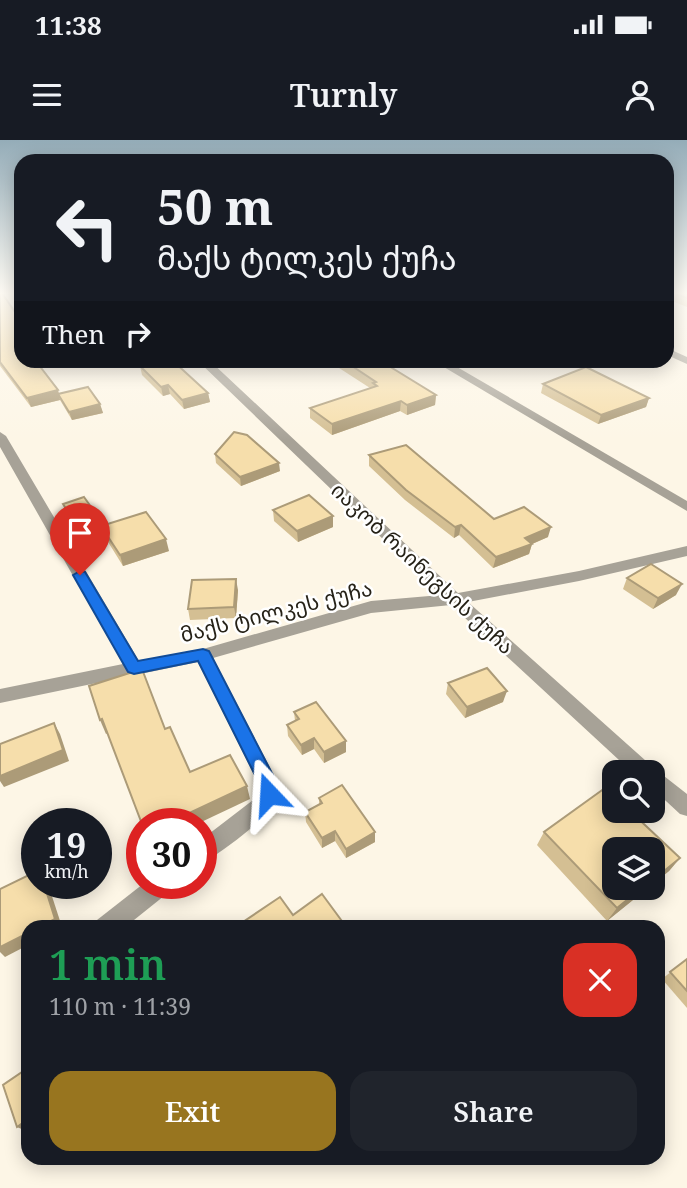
<!DOCTYPE html>
<html lang="en">
<head>
<meta charset="utf-8">
<style>
	:root { --surface:#171b24; --page:#20242c; --text:#f1f3f6; --muted:#9ea1a6; --accent:#98751f }
	body { margin:0; font-family:"Noto Serif","Noto Sans Georgian",serif; background:var(--page); color:var(--text); height:100vh; display:flex; flex-direction:column; font-size:26px; white-space:nowrap }
	* { box-sizing:border-box; margin:0 }
	p { font-size:23px; color:var(--muted) }
	.icon { flex:none; width:38px; height:38px; fill:none; stroke:currentColor; stroke-width:2; stroke-linecap:round; stroke-linejoin:round }
	.map { position:relative; flex:1; overflow:hidden }
	.sheet { position:absolute; left:21px; top:780px; width:644px; height:245px; display:flex; flex-direction:column; background:var(--surface); border-radius:21px; box-shadow:0 4px 18px #0003 }
	.sheet>* { flex:none }
	.top-card { position:absolute; left:14px; top:14px; width:660px; height:214px; border-radius:21px; box-shadow:0 4px 18px #0003; background:#171b24; color:var(--text); overflow:hidden }
	.fabs { position:absolute; left:602px; top:620px; display:grid; gap:14px }
	.fabs a { display:grid; place-items:center; width:63px; height:63px; border-radius:14px; background:var(--surface); box-shadow:0 4px 18px #0003; font-size:35px }
	.speed { position:absolute; left:21px; top:668px; display:flex; gap:14px; font-size:35px; font-weight:700; text-align:center }
	.speed>* { display:grid; place-content:center; width:91px; height:91px; border-radius:50%; background:var(--surface); box-shadow:0 4px 18px #0003; line-height:1 }
	.speed small { font-size:18px; font-weight:400 }
	.speed .limit { border:10px solid #d22; background:#fff; color:#111 }
	.pin { position:absolute; display:grid; place-items:center; width:60px; height:60px; color:#fff; margin:-72px -30px; border-radius:50% 50% 50% 0; rotate:-45deg; box-shadow:0 0 7px #0007 }
	.pin .icon { rotate:45deg }
	.me { position:absolute; width:77px; margin:-38px; rotate:340deg; stroke-linejoin:round; filter:drop-shadow(0 0 5px #0008) }
	.turn { display:flex; align-items:center; gap:24px; height:147px; padding:0 28px; font-size:32px }
	.turn .icon { width:91px; height:91px; stroke-width:2.5 }
	.turn b { display:block; font-size:49px; line-height:60px }
	.then { display:flex; align-items:center; height:66px; padding:0 28px; background:#0003; gap:14px; font-size:26px }
	.round { display:grid; place-items:center; flex:none; width:74px; height:74px; border-radius:21px; background:var(--page) }
	.headline { display:flex; align-items:center; justify-content:space-between; height:119px; padding:0 28px }
	h1 { font-size:42px; font-weight:600; line-height:52px; color:#1e9e55 }
	.button { display:flex; gap:14px; margin-top:auto; padding:14px 28px }
	.button a { flex:1; height:80px; border-radius:21px; background:var(--accent); color:#fff; font-size:28px; font-weight:600; line-height:80px; text-align:center }
	.button a+a { background:var(--page); color:var(--text) }
	.status { display:flex; justify-content:space-between; align-items:center; height:49px; padding:0 35px; background:var(--surface); direction:ltr }
	.status svg { height:19px; fill:currentColor }
	header { display:flex; justify-content:space-between; align-items:center; height:91px; padding:0 28px; background:var(--surface); font-size:32px; font-weight:600 }
	.map>svg:first-child { display:block }
	.lines { fill:none; stroke-linecap:round; stroke-linejoin:round }
	.minor { fill:#a7a297; fill-rule:evenodd }
	.wall { fill:#d4bf93 }
	.shaded-wall { fill:#ac9b78 }
	.building { fill:#f6deab; stroke:#ac9b78; stroke-width:2 }
	.route { fill:#1a73e8; stroke:#114b97; stroke-width:2 }
	.labels { text-anchor:middle; dominant-baseline:central; stroke-width:5; stroke-linejoin:round; paint-order:stroke }
	.street-label { font-size:21px; fill:#262218; stroke:#fff }
</style>
</head>
<body>
<div class="status"><b>11:38</b><svg viewBox="0 0 49 12"><path d="M0 12V9h3v3zM5 12V6h3v6zM10 12V3h3v9zM15 12V0h3v12zM26 1h20v11H26zM47 4h2v5h-2z"/></svg></div>
<header><svg class="icon" aria-label="menu" viewBox="0 0 24 24"><path d="M4 6h16M4 12h16M4 18h16"/></svg>Turnly<svg class="icon" aria-label="person" viewBox="0 0 24 24"><circle cx="12" cy="8" r="4"/><path d="M4 21q1-7 8-7t8 7"/></svg></header>
<div class="map">
<svg width="687" height="1048" viewBox="0 0 687 1048">
	<rect width="100%" height="100%" fill="#fdf6e6"/>
	<g class="lines">
		<g class="minor">
			<path d="M667,208L687,217V224L667,215Z"/>
			<path d="M197,220H209L458,453L579,431L687,406V416L579,441L468,462L655,629L687,654V676L680,674L653,649V632H632L451,465L371,473L213,518L276,639C290,668 229,704 209,720L201,723V700L257,657L259,645L198,522L0,563V549L123,524L0,307V292L6,296L139,521L203,509L371,461L441,455Z"/>
			<path d="M432,220H445L687,361V371Z"/>
			<path d="M143,744H172L169,752L124,788H93L97,780Z"/>
		</g>
	</g>
	<g class="wall">
		<path d="M0,153H3L21,220L58,250L59,254L100,264L103,273L72,280L60,260L31,267L0,226Z"/>
		<path d="M667,153H687V167L667,159Z"/>
		<path d="M336,220H379L436,255L435,265L407,275L400,271L332,295L310,278V268L370,248L336,226Z"/>
		<path d="M140,226L208,253L210,262L184,269L170,254L163,256L142,235Z"/>
		<path d="M543,244L649,258L646,267L598,284L541,253Z"/>
		<path d="M215,314L280,331L241,346L216,323Z"/>
		<path d="M369,315L494,379L548,397L532,404L529,414L493,428L459,395L454,398L405,360L369,326Z"/>
		<path d="M63,364L101,381L103,386L169,411L123,426L105,397L104,393L83,400L67,375Z"/>
		<path d="M273,370L333,376V387L298,402L274,381Z"/>
		<path d="M627,438L676,455L653,469L623,449Z"/>
		<path d="M238,450L236,478L190,480L188,469Z"/>
		<path d="M448,543L503,562L465,578L446,554Z"/>
		<path d="M294,572L346,601V612L324,623L314,609L302,615L288,596L287,585L295,581Z"/>
		<path d="M605,648L614,657V670H629L680,718L669,731L653,744V709H614V747H649L607,781L537,705L544,692Z"/>
		<path d="M319,658L375,692V702L346,718L335,701L322,708L306,682L305,672L319,665Z"/>
		<path d="M687,819V868L662,839Z"/>
	</g>
	<g class="shaded-wall">
		<path d="M168,245L170,254L163,256L161,247Z"/>
		<path d="M58,250L60,260L31,267L27,258Z"/>
		<path d="M208,253L210,262L184,269L182,260Z"/>
		<path d="M436,255L435,265L407,275V265Z"/>
		<path d="M649,258L646,267L598,284L601,275Z"/>
		<path d="M401,261L400,271L332,295V284Z"/>
		<path d="M100,264L103,273L72,280L69,272Z"/>
		<path d="M279,323L280,331L241,346L240,337Z"/>
		<path d="M333,376V387L298,402L297,391Z"/>
		<path d="M101,381L105,391L101,386L104,393L83,400L79,389Z"/>
		<path d="M461,385L459,395L454,398L455,387Z"/>
		<path d="M551,387L548,397L532,404L529,414L493,428L496,417L525,398Z"/>
		<path d="M166,399L169,411L123,426L120,415Z"/>
		<path d="M236,439L238,450L236,478L234,467Z"/>
		<path d="M682,444L676,455L653,469L658,458Z"/>
		<path d="M507,551L503,562L465,578L467,567Z"/>
		<path d="M102,579L108,593L106,594L100,580Z"/>
		<path d="M54,583L60,594L69,621L4,647L0,641V629Z"/>
		<path d="M314,598V609L302,615L301,605Z"/>
		<path d="M346,601V612L324,623V612Z"/>
		<path d="M247,646L250,659L197,684H166Z"/>
		<path d="M335,691V701L322,708V698Z"/>
		<path d="M375,692V702L346,718V709Z"/>
		<path d="M680,718L669,731L653,744V740Z"/>
		<path d="M44,744H48L62,787L61,788H38Z"/>
		<path d="M643,747H649L607,781L617,768Z"/>
		<path d="M28,793V805L5,817L0,812V807Z"/>
		<path d="M28,979V990L26,991L17,987Z"/>
	</g>
	<g class="building">
		<path d="M0,153H2L21,181V220H35L58,250L27,258L0,222Z"/>
		<path d="M673,153H687V158Z"/>
		<path d="M161,220H172L208,253L182,260L168,245L161,247L140,226Z"/>
		<path d="M343,220H379L436,255L407,265L401,261L332,284L310,268L377,246L373,243L376,242Z"/>
		<path d="M586,227L649,258L601,275L543,244Z"/>
		<path d="M88,247L100,264L69,272L58,254Z"/>
		<path d="M234,292L247,295L279,323L240,337L215,314Z"/>
		<path d="M406,305L494,379L524,367L551,387L525,398L532,404L496,417L461,385L455,387L406,350L369,315Z"/>
		<path d="M309,355L333,376L297,391L273,370Z"/>
		<path d="M84,357L101,381L79,389L63,364Z"/>
		<path d="M146,372L166,399L120,415L101,386Z"/>
		<path d="M651,424L682,444L658,458L627,438Z"/>
		<path d="M236,439L234,467L188,469L192,440Z"/>
		<path d="M487,528L507,551L467,567L448,543Z"/>
		<path d="M142,529L165,589L170,587L190,632L230,615L247,646L166,684H142L102,579L100,580L89,546Z"/>
		<path d="M316,562L346,601L324,612L314,598L301,605L287,585L299,579L294,572Z"/>
		<path d="M54,583L63,610L0,636V604Z"/>
		<path d="M342,645L375,692L346,709L335,691L322,698L305,672L322,663L319,658Z"/>
		<path d="M605,648L614,657V670H629L680,718L653,740V709H614V747H643L617,768L544,692Z"/>
		<path d="M37,731V744H44L55,779L38,788H28V793L0,807V749Z"/>
		<path d="M322,754L347,788H234L280,757L293,775Z"/>
		<path d="M687,819V851L670,832Z"/>
		<path d="M28,928V979L17,987L3,945Z"/>
	</g>
	<linearGradient id="sky" x2="0" y2="1"><stop stop-color="#94acb8"/><stop offset="0.51" stop-color="#fefbf4"/><stop offset="1" stop-color="#fefbf4" stop-opacity="0"/></linearGradient>
	<rect width="687" height="300" fill="url(#sky)"/>
	<path class="route" d="M80,431L85,432L138,521L203,509L209,511L278,645L276,660L269,662L262,660L260,645L198,521L134,534L128,532L73,435Z"/>
	<g class="labels">
		<g class="street-label">
			<text transform="translate(423 428) rotate(43)">იაკობ რაინეგსის ქუჩა</text>
			<text transform="translate(276 471) rotate(-14)">მაქს ტილკეს ქუჩა</text>
		</g>
	</g>
</svg>
<div class="fabs">
<a><svg class="icon" aria-label="search" viewBox="0 0 24 24"><circle cx="10" cy="10" r="6"/><path d="M15 15l6 6"/></svg></a>
<a><svg class="icon" aria-label="layers" viewBox="0 0 24 24"><path d="M12 4l9 5-9 5-9-5zM3 14l9 5 9-5"/></svg></a>
</div>
<div class="speed"><div>19<small>km/h</small></div><div class="limit">30</div></div>
<div class="pin" style="left:80px;top:435px;background:#d93025"><svg class="icon" aria-label="arrive" viewBox="0 0 24 24"><path d="M6 21V4h12l-3 4 3 4H6"/></svg></div>
<svg class="me" style="left:269px;top:654px" viewBox="-20 -20 40 40"><path d="M0-17L14 15 0 8-14 15z" fill="#1a73e8" stroke="#fff" stroke-width="4"/></svg>
<div class="top-card">
<div class="turn"><svg class="icon" aria-label="left" viewBox="0 0 24 24"><path d="M17 20v-9H6M10 6l-5 5 5 5"/></svg><div><b>50 m</b>მაქს ტილკეს ქუჩა</div></div>
<div class="then">Then<svg class="icon" aria-label="right" viewBox="0 0 24 24"><path d="M7 20v-9h11M14 6l5 5-5 5"/></svg></div>
</div>
<section class="sheet">
<div class="headline"><div><h1>1 min</h1><p>110 m · 11:39</p></div><a class="round" style="background:#d93025;color:#fff"><svg class="icon" aria-label="close" viewBox="0 0 24 24"><path d="M6 6l12 12M18 6L6 18"/></svg></a></div>
<div class="button"><a>Exit</a><a>Share</a></div>
</section>
</div>
</body>
</html>
